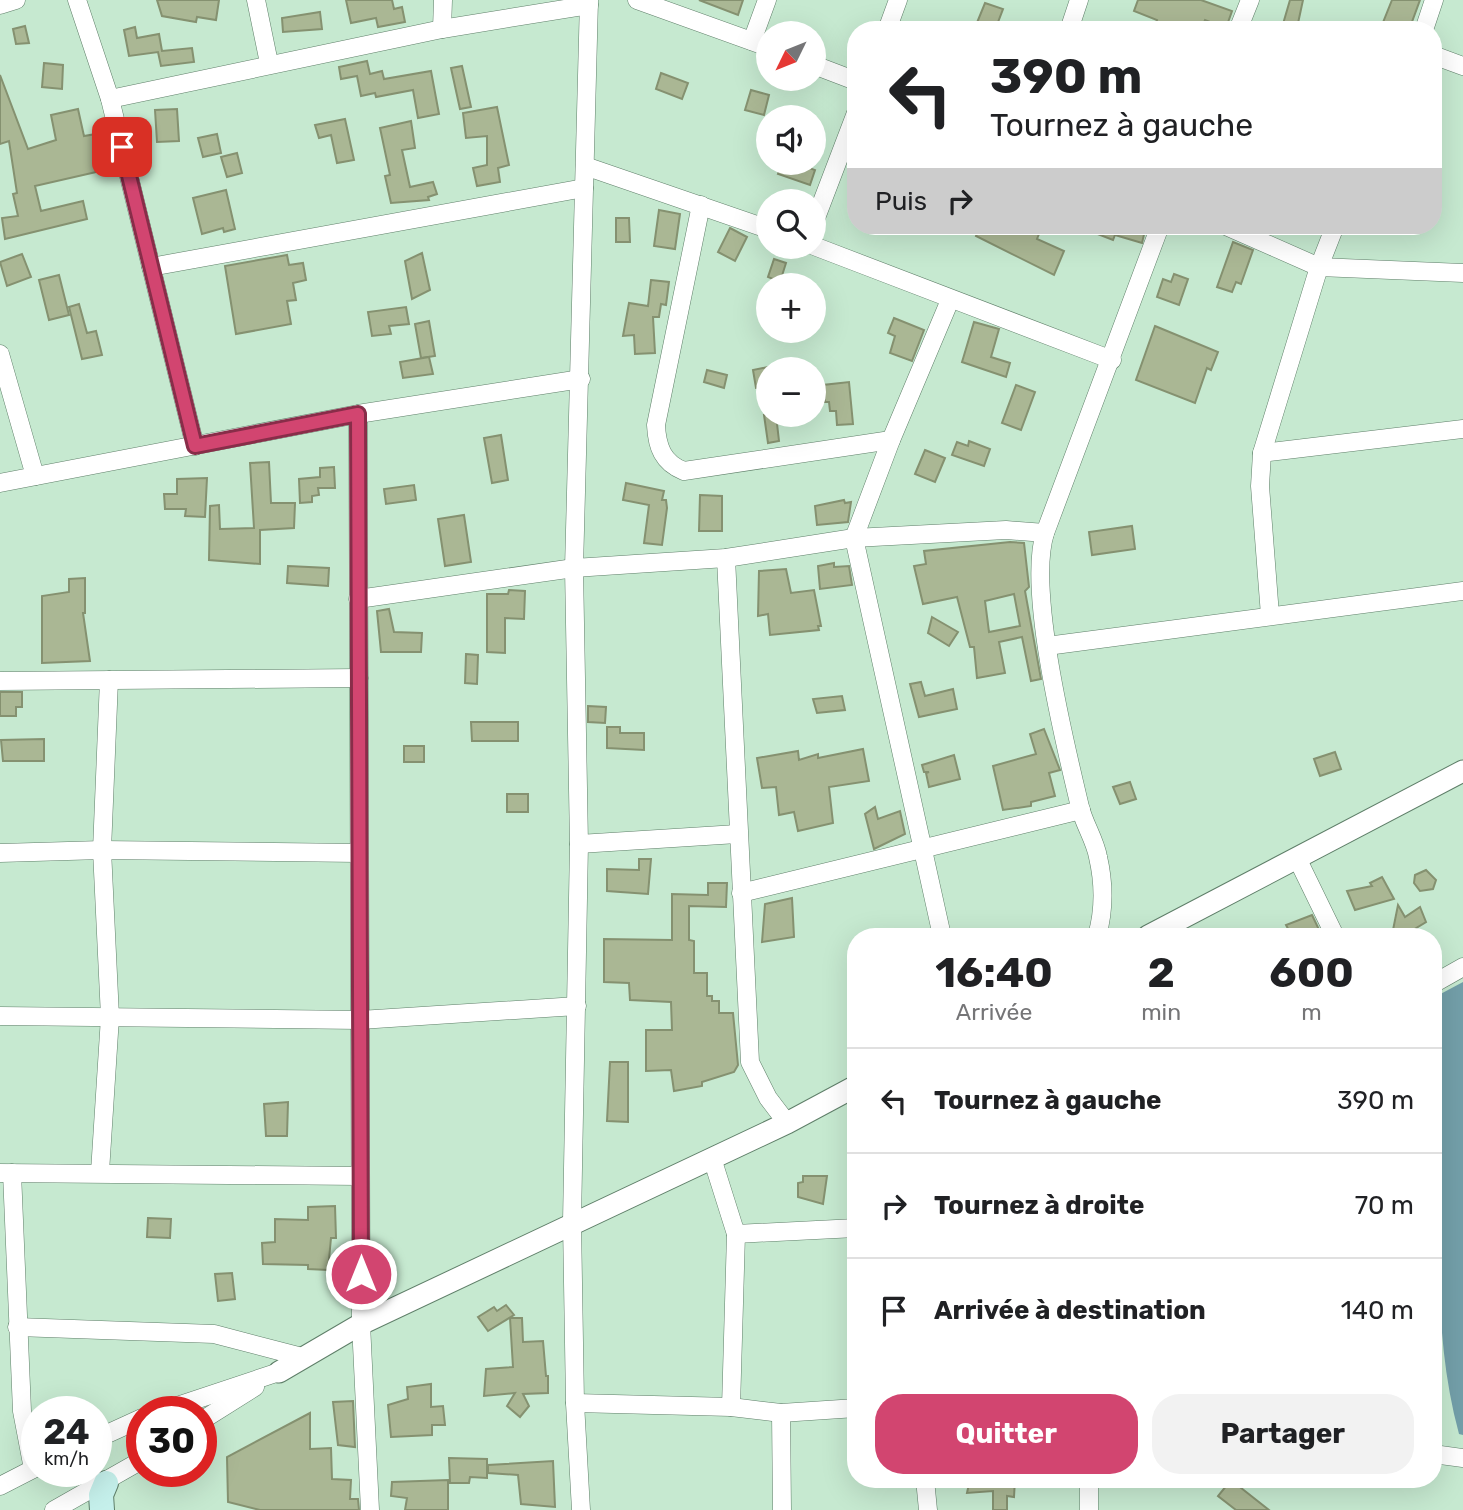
<!DOCTYPE html>
<html lang="fr">
<head>
<meta charset="utf-8">
<style>
	:root { --surface:#fff; --page:#f2f2f2; --text:#202124; --muted:#757577; --line:#e0e0e0; --accent:#d24570 }
	body { margin:0; font-family:Rubik,sans-serif; background:var(--page); color:var(--text); height:100vh; display:flex; flex-direction:column; font-size:26px; white-space:nowrap }
	* { box-sizing:border-box; margin:0 }
	p { font-size:23px; color:var(--muted) }
	.icon { flex:none; width:38px; height:38px; fill:none; stroke:currentColor; stroke-width:2; stroke-linecap:round; stroke-linejoin:round }
	.map { position:relative; flex:1; overflow:hidden }
	.drawer { position:absolute; left:847px; top:928px; width:595px; height:560px; display:flex; flex-direction:column; background:var(--surface); border-radius:28px; box-shadow:0 7px 28px #0002 }
	.drawer>* { flex:none }
	.top-card { position:absolute; left:847px; top:21px; width:595px; height:214px; border-radius:28px; box-shadow:0 7px 28px #0002; background:#fff; color:var(--text); overflow:hidden }
	.needle { width:46px; rotate:227deg }
	.buttons { position:absolute; left:756px; top:21px; display:grid; gap:14px }
	.buttons a { display:grid; place-items:center; width:70px; height:70px; border-radius:50%; background:var(--surface); box-shadow:0 7px 28px #0002; font-size:35px }
	.speed { position:absolute; left:21px; top:1396px; display:flex; gap:14px; font-size:35px; font-weight:700; text-align:center }
	.speed>* { display:grid; place-content:center; width:91px; height:91px; border-radius:50%; background:var(--surface); box-shadow:0 7px 28px #0002; line-height:1 }
	.speed small { font-size:18px; font-weight:400 }
	.speed .limit { border:10px solid #d22; background:#fff; color:#111 }
	.pin { position:absolute; display:grid; place-items:center; width:60px; height:60px; color:#fff; margin:-30px; border-radius:14px; box-shadow:0 4px 10px #0006 }
	.me { position:absolute; width:77px; margin:-38px; rotate:0deg; stroke-linejoin:round; filter:drop-shadow(0 0 5px #0008) }
	.turn { display:flex; align-items:center; gap:24px; height:147px; padding:0 28px; font-size:32px }
	.turn .icon { width:91px; height:91px; stroke-width:2.5 }
	.turn b { display:block; font-size:49px; line-height:60px }
	.then { display:flex; align-items:center; height:66px; padding:0 28px; background:#0003; gap:14px; font-size:26px }
	.eta { display:flex; justify-content:space-evenly; align-items:center; height:119px; text-align:center }
	.eta b { font-size:42px; font-weight:700; line-height:49px }
	.cta { display:flex; gap:14px; margin-top:auto; padding:14px 28px }
	.cta a { flex:1; height:80px; border-radius:28px; background:var(--accent); color:#fff; font-size:28px; font-weight:700; line-height:80px; text-align:center }
	.cta a+a { background:var(--page); color:var(--text) }
	ul { padding:0; list-style:none }
	li { display:flex; align-items:center; gap:21px; height:105px; padding:0 28px; border-top:2px solid var(--line) }
	li div { flex:1 }
	li b { display:block; font-size:26px }
	li em { font-style:normal }
	.map>svg:first-child { display:block }
	.water { fill:#739fa9 }
	.building { fill:#aab794; stroke:#859170; stroke-width:2; fill-rule:evenodd }
	.lines { fill:none; stroke-linecap:round; stroke-linejoin:round }
	.minor-casing { stroke:#5f7f69; stroke-width:19 }
	.tertiary-casing { stroke:#5f7f69; stroke-width:23 }
	.secondary-casing { stroke:#5f7f69; stroke-width:26 }
	.minor { stroke:#fff; stroke-width:18 }
	.tertiary { stroke:#fff; stroke-width:21 }
	.secondary { stroke:#c5f0eb; stroke-width:24 }
	.route-casing { stroke:#882d49; stroke-width:18 }
	.route { stroke:#d24570; stroke-width:12 }
</style>
</head>
<body>
<div class="map">
<svg width="1463" height="1510" viewBox="0 0 1463 1510">
	<rect width="100%" height="100%" fill="#c6e9d0"/>
	<path class="water" d="M1463,982V1435L1459,1434C1431,1330 1441,1231 1441,1126L1433,1101V998Z"/>
	<g class="building">
		<path d="M157,0H219L216,20L197,17L196,22L162,16Z"/>
		<path d="M346,0H392L394,9L402,7L405,22L378,27L376,18L351,23Z"/>
		<path d="M699,0H743L738,15Z"/>
		<path d="M1138,0H1201L1232,11L1226,28L1205,20L1201,30H1154L1157,20L1134,11Z"/>
		<path d="M1290,0H1303L1297,28L1283,24Z"/>
		<path d="M1392,0H1420L1409,30H1380Z"/>
		<path d="M985,3L1003,9L995,30H974Z"/>
		<path d="M320,12L322,29L283,32L282,18Z"/>
		<path d="M25,26L29,43L16,44L13,29Z"/>
		<path d="M135,27L137,38L159,34L162,51L192,48L194,62L161,66L158,52L129,56L124,30Z"/>
		<path d="M367,61L370,74L382,71L384,79L431,71L439,114L418,118L413,90L376,97L375,93L361,96L357,76L341,79L339,67Z"/>
		<path d="M44,63L63,65L62,89L42,87Z"/>
		<path d="M462,66L471,107L460,109L451,68Z"/>
		<path d="M661,73L688,83L682,99L656,89Z"/>
		<path d="M0,75L28,149L56,140L51,115L78,109L84,136L96,134L105,170L35,186L41,211L83,201L87,219L5,239L2,218L18,216L13,194L17,193L9,141L0,144Z"/>
		<path d="M751,90L769,95L764,115L745,110Z"/>
		<path d="M497,107L509,165L498,168L500,182L477,186L473,168L487,165V136L466,138L463,113Z"/>
		<path d="M177,109L179,141L157,142L155,110Z"/>
		<path d="M345,119L354,160L337,163L331,135L319,138L315,125Z"/>
		<path d="M411,121L415,148L402,150L410,187L433,182L437,194L428,197L429,200L391,203L385,176L390,175L380,128Z"/>
		<path d="M217,134L221,153L203,157L198,138Z"/>
		<path d="M237,153L242,173L227,177L221,157Z"/>
		<path d="M782,163H795L815,170L810,185L778,174Z"/>
		<path d="M226,190L235,229L224,232L223,228L202,234L193,198Z"/>
		<path d="M659,210L680,214L675,249L654,246Z"/>
		<path d="M616,218H629L630,242H616Z"/>
		<path d="M980,226H1033L1041,229L1037,239L1064,251L1054,275L976,236Z"/>
		<path d="M1077,226H1146L1142,243L1115,235L1113,240Z"/>
		<path d="M730,228L747,237L735,261L718,252Z"/>
		<path d="M1233,242L1253,250L1241,284L1236,282L1232,292L1217,287Z"/>
		<path d="M422,253L430,290L412,299L405,261Z"/>
		<path d="M22,254L31,277L7,286L0,262Z"/>
		<path d="M287,255L289,265L303,263L306,280L293,283L296,300L287,301L291,324L236,334L225,266Z"/>
		<path d="M774,259L786,263L780,282L768,277Z"/>
		<path d="M1174,274L1188,279L1179,305L1157,297L1163,279L1171,282Z"/>
		<path d="M59,275L69,315L49,320L39,280Z"/>
		<path d="M651,280L669,282L666,305L661,304L659,317H653L655,353L635,354L634,335L623,336L629,303L648,306Z"/>
		<path d="M79,304L87,333L96,331L102,355L82,359L69,307Z"/>
		<path d="M406,307L409,324L389,326L391,334L372,336L368,312Z"/>
		<path d="M894,318L924,330L912,361L890,353L895,336L888,333Z"/>
		<path d="M429,321L435,356L421,358L415,324Z"/>
		<path d="M974,322L999,329L991,357L1010,363L1006,377L962,362Z"/>
		<path d="M1155,326L1218,352L1211,370L1207,368L1195,403L1136,380Z"/>
		<path d="M429,357L433,374L403,378L400,362Z"/>
		<path d="M768,367V387L756,388L753,370Z"/>
		<path d="M707,370L727,375L724,388L704,382Z"/>
		<path d="M849,382L853,424L837,425L836,411H830L829,402H825L823,385Z"/>
		<path d="M1016,385L1035,392L1021,430L1002,423Z"/>
		<path d="M764,415H776L779,441L768,443Z"/>
		<path d="M501,435L508,480L492,483L484,438Z"/>
		<path d="M969,441L990,449L984,466L952,455L957,442L968,446Z"/>
		<path d="M925,450L945,458L935,482L915,474Z"/>
		<path d="M269,462L271,503H295L294,528L260,530V564L209,560L210,506L219,505L220,529L254,528L250,463Z"/>
		<path d="M334,467L335,488H318L319,495L312,496V502L300,503L299,479L320,477V468Z"/>
		<path d="M207,478L205,517L185,516L186,509H165L164,494H177V479Z"/>
		<path d="M626,483L664,491L662,500H666L667,508L662,545L644,543L649,505L623,500Z"/>
		<path d="M414,485L416,500L386,504L384,489Z"/>
		<path d="M700,495L722,496V531H699Z"/>
		<path d="M844,500L845,503L851,502L848,522L817,525L815,506Z"/>
		<path d="M464,515L471,562L445,566L438,519Z"/>
		<path d="M1132,526L1135,549L1092,555L1089,532Z"/>
		<path d="M1010,542L1024,543L1029,587L1025,591L1041,679L1031,681L1022,637L999,642L1005,673L977,678L974,647H970L957,597L923,604L914,566L926,564L924,551ZM1014,594L1020,626L989,632L985,601Z"/>
		<path d="M834,563V567L849,566L852,585L820,589L818,566Z"/>
		<path d="M288,566L329,568L328,586L287,583Z"/>
		<path d="M786,569L791,593L814,590L821,626H818L819,630L770,635L768,614L758,616L759,571Z"/>
		<path d="M85,578V613H83L90,661L42,663V596L69,592V579Z"/>
		<path d="M509,590L525,591L524,619L505,618V653L487,652V594H508Z"/>
		<path d="M389,609L394,632L422,633L421,652H381L377,611Z"/>
		<path d="M932,617L958,632L949,646L928,633Z"/>
		<path d="M466,654L478,655L477,684L465,683Z"/>
		<path d="M921,682L925,696L953,689L957,709L919,717L910,684Z"/>
		<path d="M0,692H22V707H16V716H0Z"/>
		<path d="M842,696L845,710L817,713L813,699Z"/>
		<path d="M588,706L606,707L605,723L588,722Z"/>
		<path d="M471,722H518V741H472Z"/>
		<path d="M607,727H620V733H644V750L607,748Z"/>
		<path d="M1044,729L1060,770L1049,773L1055,796L1031,802V806L1003,810L993,766L1036,754L1030,734Z"/>
		<path d="M44,739V761H3L1,740Z"/>
		<rect x="404" y="746" width="20" height="16"/>
		<path d="M863,749L869,781L829,787L833,823L798,831L794,812L779,815L776,787L762,788L757,758L798,751L799,760L818,754V758Z"/>
		<path d="M1335,752L1341,769L1320,776L1314,759Z"/>
		<path d="M954,755L960,779L929,787L926,773L929,772H924L922,765Z"/>
		<path d="M1130,782L1136,799L1120,804L1113,787Z"/>
		<rect x="507" y="794" width="21" height="18"/>
		<path d="M875,807L878,819L900,811L905,834L874,849L865,814Z"/>
		<path d="M639,859H651L648,894L607,891V869L639,870Z"/>
		<path d="M1426,870L1436,880L1433,889L1420,891L1414,883L1415,875Z"/>
		<path d="M1382,877L1394,899L1355,910L1347,891L1372,886L1370,883Z"/>
		<path d="M708,883H727L726,907L689,906V940L694,941V973H707V996H712V1001H719V1013H733L738,1065L734,1072L702,1082V1086L674,1091L671,1070L646,1071V1030H672L671,1002L630,1000L629,983L604,982V939L672,940V894L708,895Z"/>
		<path d="M792,898L794,937L762,942L765,904Z"/>
		<path d="M1398,905L1405,917L1420,907L1426,922L1403,936H1397L1393,930Z"/>
		<path d="M1312,915L1322,936H1292L1286,925Z"/>
		<path d="M610,1062H628V1122L607,1121Z"/>
		<path d="M288,1102L287,1136H266L264,1104Z"/>
		<path d="M803,1176H827L823,1204L798,1197V1183L803,1182Z"/>
		<path d="M335,1206L336,1238H331L328,1270L308,1269V1265L263,1264L262,1243L275,1242V1219L308,1220V1207Z"/>
		<path d="M148,1218L171,1219L170,1238L147,1237Z"/>
		<path d="M232,1273L235,1299L218,1301L215,1274Z"/>
		<path d="M506,1305L514,1315L488,1331L478,1317L494,1307L497,1311Z"/>
		<path d="M510,1318H522L523,1342L543,1341L546,1376H548V1393L523,1394L529,1406L520,1417L507,1406L515,1393L484,1396L486,1369L513,1367Z"/>
		<path d="M431,1384V1407L443,1406L445,1425H432V1435L391,1437L388,1405L408,1399L407,1387Z"/>
		<path d="M353,1401L355,1447L338,1445L333,1402Z"/>
		<path d="M310,1413V1449L331,1448L332,1479L351,1480L350,1499H358L359,1510H260L228,1502L227,1457Z"/>
		<path d="M449,1458L487,1459V1478L470,1477L469,1483H450Z"/>
		<path d="M553,1461L555,1507L521,1504L518,1475L488,1473V1465Z"/>
		<path d="M970,1479H1015L1014,1497L1007,1496V1510H993V1491L967,1493Z"/>
		<path d="M448,1480V1510H405L407,1498L391,1496L392,1482Z"/>
		<path d="M1231,1480L1269,1510H1236L1218,1496Z"/>
	</g>
	<g class="lines">
		<defs>
			<g id="minor">
				<path d="M77,0L110,99L195,446"/>
				<path d="M256,0L269,63"/>
				<path d="M637,0L768,47"/>
				<path d="M0,5L16,0"/>
				<path d="M442,29L443,0"/>
				<path d="M887,30L898,0"/>
				<path d="M1069,30L1079,0"/>
				<path d="M1238,30L1250,0"/>
				<path d="M1424,30L1434,0"/>
				<path d="M752,41L767,0"/>
				<path d="M1433,55L1463,66"/>
				<path d="M814,65L856,81"/>
				<path d="M110,99L442,29L589,5"/>
				<path d="M585,166L768,229"/>
				<path d="M701,205L656,425C657,447 663,463 684,471L891,440"/>
				<path d="M814,223L856,113"/>
				<path d="M1226,226L1319,267L1463,273"/>
				<path d="M814,246L1112,360"/>
				<path d="M151,267L584,188"/>
				<path d="M0,354L35,476"/>
				<path d="M358,414L361,1324L370,1510"/>
				<path d="M1262,453L1463,429"/>
				<path d="M0,483L358,414L581,379"/>
				<path d="M726,558L750,1062L768,1098L787,1123"/>
				<path d="M358,599L574,568L726,558L854,538L1006,530L1045,533"/>
				<path d="M1270,615L1260,486L1262,453L1319,267L1335,226"/>
				<path d="M1047,646L1463,591"/>
				<path d="M0,681L359,678"/>
				<path d="M579,844L737,834"/>
				<path d="M0,853L102,850L359,853"/>
				<path d="M1297,858L1335,936"/>
				<path d="M741,893L1081,810"/>
				<path d="M942,936L854,538L891,440L950,300"/>
				<path d="M1097,936C1104,911 1104,883 1098,857C1095,840 1084,824 1080,807C1065,744 1027,590 1045,533L1160,226"/>
				<path d="M1433,984L1463,967"/>
				<path d="M0,1016L360,1020L577,1006"/>
				<path d="M712,1158L736,1234L856,1228"/>
				<path d="M100,1172L110,1017L102,850L109,680"/>
				<path d="M0,1173L360,1176"/>
				<path d="M12,1173L22,1411L33,1469"/>
				<path d="M17,1327L214,1334L302,1357"/>
				<path d="M575,1403L731,1407L781,1413L856,1408"/>
				<path d="M731,1407L736,1234"/>
				<path d="M159,1412L279,1372"/>
				<path d="M781,1413L782,1510"/>
				<path d="M201,1421L255,1387"/>
				<path d="M96,1439L142,1418"/>
				<path d="M1433,1454L1463,1458"/>
				<path d="M925,1479L928,1510"/>
				<path d="M1089,1479V1510"/>
				<path d="M0,1486L37,1467"/>
				<path d="M54,1510L142,1460"/>
				<path d="M581,1510L575,1403L572,1222L579,844L574,568L589,0"/>
			</g>
			<g id="tertiary">
				<path d="M1148,936L1463,771"/>
				<path d="M279,1372L361,1324L787,1123L856,1086"/>
			</g>
			<path id="secondary" d="M102,1510L101,1495L106,1483"/>
		</defs>
		<use href="#minor" class="minor-casing"/>
		<use href="#tertiary" class="tertiary-casing"/>
		<use href="#secondary" class="secondary-casing"/>
		<use href="#minor" class="minor"/>
		<use href="#tertiary" class="tertiary"/>
		<use href="#secondary" class="secondary"/>
	</g>
	<g class="lines">
		<defs>
			<path id="route" d="M122,147L195,446L358,414L361,1274"/>
		</defs>
		<use href="#route" class="route-casing"/>
		<use href="#route" class="route"/>
	</g>
</svg>
<div class="buttons">
<a><svg class="needle" viewBox="-14 -14 28 28"><path d="M0-13l5 13h-10z" fill="#e53935"/><path d="M0 13l5-13h-10z" fill="#757577"/></svg></a>
<a><svg class="icon" aria-label="sound" viewBox="0 0 24 24"><path d="M4 9h4l5-4v14l-5-4H4zM17 9q2 3 0 6"/></svg></a>
<a><svg class="icon" aria-label="search" viewBox="0 0 24 24"><circle cx="10" cy="10" r="6"/><path d="M15 15l6 6"/></svg></a>
<a>+</a>
<a>−</a>
</div>
<div class="speed"><div>24<small>km/h</small></div><div class="limit">30</div></div>
<div class="pin" style="left:122px;top:147px;background:#d93025"><svg class="icon" aria-label="arrive" viewBox="0 0 24 24"><path d="M6 21V4h12l-3 4 3 4H6"/></svg></div>
<svg class="me" style="left:361px;top:1274px" viewBox="-20 -20 40 40"><circle r="17" fill="#d24570" stroke="#fff" stroke-width="3"/><path d="M0-11L8 9 0 5-8 9z" fill="#fff"/></svg>
<div class="top-card">
<div class="turn"><svg class="icon" aria-label="left" viewBox="0 0 24 24"><path d="M17 20v-9H6M10 6l-5 5 5 5"/></svg><div><b>390 m</b>Tournez à gauche</div></div>
<div class="then">Puis<svg class="icon" aria-label="right" viewBox="0 0 24 24"><path d="M7 20v-9h11M14 6l5 5-5 5"/></svg></div>
</div>
<section class="drawer">
<div class="eta">
<div><b>16:40</b><p>Arrivée</p></div>
<div><b>2</b><p>min</p></div>
<div><b>600</b><p>m</p></div>
</div>
<ul>
<li><svg class="icon" aria-label="left" viewBox="0 0 24 24"><path d="M17 20v-9H6M10 6l-5 5 5 5"/></svg><div><b>Tournez à gauche</b></div><em>390 m</em></li>
<li><svg class="icon" aria-label="right" viewBox="0 0 24 24"><path d="M7 20v-9h11M14 6l5 5-5 5"/></svg><div><b>Tournez à droite</b></div><em>70 m</em></li>
<li><svg class="icon" aria-label="arrive" viewBox="0 0 24 24"><path d="M6 21V4h12l-3 4 3 4H6"/></svg><div><b>Arrivée à destination</b></div><em>140 m</em></li>
</ul>
<div class="cta"><a>Quitter</a><a>Partager</a></div>
</section>
</div>
</body>
</html>
